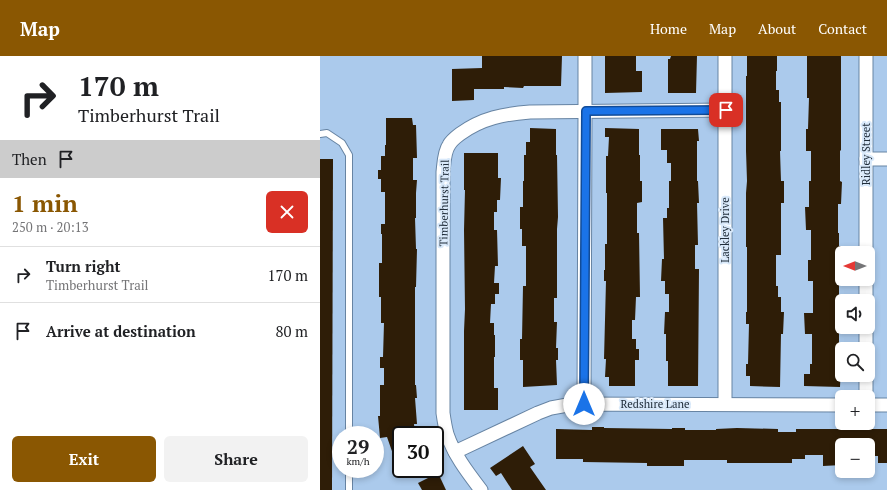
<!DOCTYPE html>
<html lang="en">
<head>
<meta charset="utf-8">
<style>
	:root { --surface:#fff; --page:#f2f2f2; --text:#202124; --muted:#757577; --line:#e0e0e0; --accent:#8a5702 }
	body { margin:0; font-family:"PT Serif",serif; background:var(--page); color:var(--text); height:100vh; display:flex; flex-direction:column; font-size:15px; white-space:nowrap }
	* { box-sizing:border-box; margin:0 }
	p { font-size:13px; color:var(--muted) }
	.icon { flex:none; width:22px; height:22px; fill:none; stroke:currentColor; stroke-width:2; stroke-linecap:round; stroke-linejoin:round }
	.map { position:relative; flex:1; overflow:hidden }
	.side { display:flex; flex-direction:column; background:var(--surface); width:320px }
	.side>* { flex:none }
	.top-card { background:#fff; color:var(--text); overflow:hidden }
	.needle { width:26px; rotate:270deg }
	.buttons { position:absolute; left:515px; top:190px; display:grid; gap:8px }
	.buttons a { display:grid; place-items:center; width:40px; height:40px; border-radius:6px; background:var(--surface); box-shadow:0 2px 6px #0003; font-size:20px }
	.speed { position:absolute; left:12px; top:370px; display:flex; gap:8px; font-size:20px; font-weight:700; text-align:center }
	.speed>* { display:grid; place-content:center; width:52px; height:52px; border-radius:50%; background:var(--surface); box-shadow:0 2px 6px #0003; line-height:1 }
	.speed small { font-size:10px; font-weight:400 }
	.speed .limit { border:2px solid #111; border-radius:6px; background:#fff; color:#111 }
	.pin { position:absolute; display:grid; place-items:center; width:34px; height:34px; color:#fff; margin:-17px; border-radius:8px; box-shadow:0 2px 6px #0006 }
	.me { position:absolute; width:44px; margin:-22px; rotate:0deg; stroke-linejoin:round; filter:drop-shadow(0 0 3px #0008) }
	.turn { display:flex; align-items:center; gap:14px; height:84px; padding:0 12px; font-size:18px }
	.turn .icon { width:52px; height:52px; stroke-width:2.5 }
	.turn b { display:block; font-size:28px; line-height:34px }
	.then { display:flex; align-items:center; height:38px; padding:0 12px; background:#0003; gap:8px; font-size:15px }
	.round { display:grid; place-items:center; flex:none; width:42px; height:42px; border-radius:6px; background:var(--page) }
	.headline { display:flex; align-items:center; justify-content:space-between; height:68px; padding:0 12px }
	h1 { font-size:24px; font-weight:600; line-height:30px; color:var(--accent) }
	.action { display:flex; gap:8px; margin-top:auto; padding:8px 12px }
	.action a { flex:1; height:46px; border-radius:6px; background:var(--accent); color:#fff; font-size:16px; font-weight:600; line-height:46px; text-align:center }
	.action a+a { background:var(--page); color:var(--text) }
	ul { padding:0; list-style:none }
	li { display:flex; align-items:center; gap:12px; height:56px; padding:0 12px; border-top:1px solid var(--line) }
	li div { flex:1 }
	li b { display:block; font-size:15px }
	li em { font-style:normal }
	header { display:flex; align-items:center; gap:24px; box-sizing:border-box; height:56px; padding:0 20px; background:var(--accent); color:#fff }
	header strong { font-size:19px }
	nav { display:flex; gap:22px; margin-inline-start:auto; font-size:14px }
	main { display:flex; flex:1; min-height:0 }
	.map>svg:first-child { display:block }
	.building { fill:#2e1d07 }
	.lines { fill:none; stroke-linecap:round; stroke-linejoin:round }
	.lane-casing { stroke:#6784a3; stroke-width:8 }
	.street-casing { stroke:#6784a3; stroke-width:15 }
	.lane { stroke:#fff; stroke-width:6 }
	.street { stroke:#fff; stroke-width:13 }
	.route-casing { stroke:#114b97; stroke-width:10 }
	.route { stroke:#1a73e8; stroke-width:7 }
	.labels { text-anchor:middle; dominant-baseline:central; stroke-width:4; stroke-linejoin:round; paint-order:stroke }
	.street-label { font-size:11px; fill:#212e3b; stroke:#d9e9fa }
</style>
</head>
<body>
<header>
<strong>Map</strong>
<nav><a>Home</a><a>Map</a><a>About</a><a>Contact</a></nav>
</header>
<main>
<section class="side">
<div class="top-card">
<div class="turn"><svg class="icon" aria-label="right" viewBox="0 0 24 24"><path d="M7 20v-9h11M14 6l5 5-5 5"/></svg><div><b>170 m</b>Timberhurst Trail</div></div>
<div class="then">Then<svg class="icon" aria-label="arrive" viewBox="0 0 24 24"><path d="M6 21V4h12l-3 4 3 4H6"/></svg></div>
</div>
<div class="headline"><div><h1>1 min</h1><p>250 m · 20:13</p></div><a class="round" style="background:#d93025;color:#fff"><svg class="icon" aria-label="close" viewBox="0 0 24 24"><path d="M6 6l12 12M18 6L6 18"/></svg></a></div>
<ul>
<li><svg class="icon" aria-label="right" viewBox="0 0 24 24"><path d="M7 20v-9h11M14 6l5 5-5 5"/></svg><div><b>Turn right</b><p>Timberhurst Trail</p></div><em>170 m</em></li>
<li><svg class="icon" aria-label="arrive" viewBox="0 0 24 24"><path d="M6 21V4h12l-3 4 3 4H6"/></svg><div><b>Arrive at destination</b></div><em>80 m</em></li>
</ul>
<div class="action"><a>Exit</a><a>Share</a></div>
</section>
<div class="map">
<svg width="567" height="434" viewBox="0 0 567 434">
	<rect width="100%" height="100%" fill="#abcaec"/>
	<g class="building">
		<path d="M162,0H242L241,30H204L203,32L184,31V33H154V44L132,45V13L162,12Z"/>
		<path d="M285,0H316V15H322V36L285,37Z"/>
		<path d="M351,0H377L376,37H348V3H350Z"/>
		<path d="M427,0H457V15H456V34H459V46H461V95H460L461,125H464V147H461V199H456V230H458V241H461V256H464L463,278H461L460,331L430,330V320H426V308H428L429,268H426V256H427V191H426V137L427,125L426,95V20H427Z"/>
		<path d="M487,0H521V94L520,95V125L522,126L521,148H518V177H519V190H521V199H519V309H521L520,331L484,330V318H490V308H492V278H485L484,257H493V225H488V204H491V174H486L485,151H489V125H491V95H486V73H488L489,42H487Z"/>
		<path d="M66,62H92L93,69H96L97,102H93V124H97L96,137V162H95L96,193H97L96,231H95V329H96L97,342H95L97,368H94L95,379H81V418H80L67,381L60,382L58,360H60V329H64V312H60V301H63L64,267H61V241H59V207H62V178H61V168H65V136H61V123H58V114H61V100H65V89H66Z"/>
		<path d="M210,72L236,73V99H237L238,161L237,173V242H234V266H237L236,292H238V304H236L237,329L203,331V304H200V283H202L203,230H206V190H202V173H200V151H203V125H204V99H206V86H210Z"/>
		<path d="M285,72L319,73V99H320V125H322V146L317,147V177H319L320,241H316L315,264H312V283H316V293H319V304H315V330H289V321H285L286,303H284L286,225H284V214H285V188H287V137H286V100H288L289,81H285Z"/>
		<path d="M341,73H378L379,85H377V125H378L379,147H377L378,189H375V213H379L378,330H348V305H346V278H344L345,256H349V238H345V225H341L342,203H344L343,162H347V152H349V125H351V107H347V94H341Z"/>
		<path d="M144,97H178V122H181L180,144H177V156H174V174H177L178,210H175L174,227H179V238H175V248H171L170,267H174V279H175V301H174V332H178V354H144V275L145,253L144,174L145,134H144Z"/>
		<path d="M0,103H13L12,434H0Z"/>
		<path d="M272,371H284V372L352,373V372H365V374H396V373L417,372L458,373V376H476V373H567V407H558V400H548V389H522V409L503,410V399H485V403H472V407H407V404H364V410H327V407L263,406V403H236V373L272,374Z"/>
		<path d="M203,390L215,408L210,411L226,434H192L181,417L176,420L170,412Z"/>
		<path d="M118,417L126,434H102L98,427Z"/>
	</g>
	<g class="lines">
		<defs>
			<g id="lane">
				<path d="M0,78L7,77L22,87L29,99V379"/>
				<path d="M29,434V413"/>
			</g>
			<g id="street">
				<path d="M546,103H567"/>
				<path d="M546,197V0"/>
				<path d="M546,223V245"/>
				<path d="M546,271V293"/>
				<path d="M546,319V341"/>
				<path d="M264,348L265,55V0"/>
				<path d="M405,348V0"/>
				<path d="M548,349H567"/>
				<path d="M135,396L218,357L231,352L253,348L522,349"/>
				<path d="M161,434C148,417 134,399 127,378C125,371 124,364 123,357V116C124,108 124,96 129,89C131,85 136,81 140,78C162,62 184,58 210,56L406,54"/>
			</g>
		</defs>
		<use href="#lane" class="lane-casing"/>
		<use href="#street" class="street-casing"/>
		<use href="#lane" class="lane"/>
		<use href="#street" class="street"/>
	</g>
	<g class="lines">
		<defs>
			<path id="route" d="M264,348L266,55L406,54"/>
		</defs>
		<use href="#route" class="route-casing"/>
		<use href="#route" class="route"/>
	</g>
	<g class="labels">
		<g class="street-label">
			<text transform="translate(546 98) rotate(-90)">Ridley Street</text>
			<text transform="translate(124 147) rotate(-89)">Timberhurst Trail</text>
			<text transform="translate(405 174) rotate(-90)">Lackley Drive</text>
			<text x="335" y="348">Redshire Lane</text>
		</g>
	</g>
</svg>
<div class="buttons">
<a><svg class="needle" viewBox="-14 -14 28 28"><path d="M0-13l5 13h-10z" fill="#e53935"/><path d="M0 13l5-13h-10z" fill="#757577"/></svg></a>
<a><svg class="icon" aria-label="sound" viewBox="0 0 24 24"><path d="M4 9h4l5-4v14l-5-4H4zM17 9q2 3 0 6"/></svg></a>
<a><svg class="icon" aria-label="search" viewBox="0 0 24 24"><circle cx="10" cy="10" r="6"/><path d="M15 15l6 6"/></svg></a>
<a>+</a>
<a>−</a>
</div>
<div class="speed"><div>29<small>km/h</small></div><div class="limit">30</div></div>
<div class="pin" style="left:406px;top:54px;background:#d93025"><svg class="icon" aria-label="arrive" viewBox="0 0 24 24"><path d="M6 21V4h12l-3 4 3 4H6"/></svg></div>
<svg class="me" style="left:264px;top:348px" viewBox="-20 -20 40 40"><circle r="19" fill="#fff"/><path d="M0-13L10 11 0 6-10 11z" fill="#1a73e8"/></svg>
</div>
</main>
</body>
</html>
